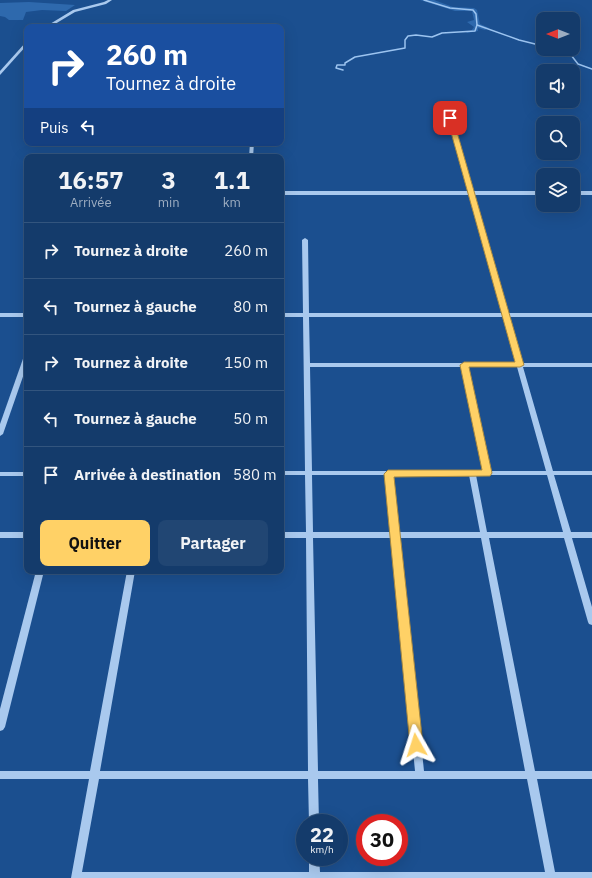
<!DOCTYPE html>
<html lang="fr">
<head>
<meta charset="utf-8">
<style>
	:root { --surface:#143b6b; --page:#214673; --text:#f1f3f6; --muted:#9dadc1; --line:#33557e; --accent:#ffd166 }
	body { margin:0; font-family:"IBM Plex Sans",sans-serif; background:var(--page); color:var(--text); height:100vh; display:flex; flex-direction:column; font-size:15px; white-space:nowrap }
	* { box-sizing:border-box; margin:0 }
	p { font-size:13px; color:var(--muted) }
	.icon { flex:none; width:22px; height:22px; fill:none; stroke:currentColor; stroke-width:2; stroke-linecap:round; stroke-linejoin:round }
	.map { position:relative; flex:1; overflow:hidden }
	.sheet { position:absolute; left:24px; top:154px; width:260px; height:420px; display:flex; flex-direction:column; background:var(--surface); border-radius:8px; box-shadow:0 4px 16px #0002,0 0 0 1px var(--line) }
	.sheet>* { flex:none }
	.top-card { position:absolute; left:24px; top:24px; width:260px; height:122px; border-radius:8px; box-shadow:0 4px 16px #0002,0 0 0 1px var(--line); background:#1a4fa0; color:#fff; overflow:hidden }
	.needle { width:26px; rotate:270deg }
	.controls { position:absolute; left:536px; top:12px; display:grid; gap:8px }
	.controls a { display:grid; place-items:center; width:44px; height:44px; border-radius:8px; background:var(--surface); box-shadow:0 4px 16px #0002,0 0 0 1px var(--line); font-size:20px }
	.speed { position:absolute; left:296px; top:814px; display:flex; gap:8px; font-size:20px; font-weight:700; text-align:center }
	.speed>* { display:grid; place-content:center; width:52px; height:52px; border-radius:50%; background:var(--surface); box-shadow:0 4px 16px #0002,0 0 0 1px var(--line); line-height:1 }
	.speed small { font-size:10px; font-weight:400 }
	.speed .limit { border:6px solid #d22; background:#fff; color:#111 }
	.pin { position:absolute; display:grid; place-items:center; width:34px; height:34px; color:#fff; margin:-17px; border-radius:8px; box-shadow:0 2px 6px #0006 }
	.me { position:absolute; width:44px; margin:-22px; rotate:354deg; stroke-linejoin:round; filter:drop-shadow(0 0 3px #0008) }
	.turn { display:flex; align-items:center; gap:14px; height:84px; padding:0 16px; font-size:18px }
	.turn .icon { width:52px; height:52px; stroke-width:2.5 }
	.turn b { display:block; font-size:28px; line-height:34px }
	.then { display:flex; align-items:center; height:38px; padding:0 16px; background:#0003; gap:8px; font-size:15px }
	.eta { display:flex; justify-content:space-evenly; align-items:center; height:68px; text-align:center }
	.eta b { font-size:24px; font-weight:700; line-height:28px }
	.primary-button { display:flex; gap:8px; margin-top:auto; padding:8px 16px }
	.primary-button a { flex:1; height:46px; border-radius:8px; background:var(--accent); color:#111; font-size:16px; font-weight:700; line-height:46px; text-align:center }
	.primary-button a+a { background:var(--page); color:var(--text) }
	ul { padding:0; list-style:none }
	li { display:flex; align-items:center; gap:12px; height:56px; padding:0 16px; border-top:1px solid var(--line) }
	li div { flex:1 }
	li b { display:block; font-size:15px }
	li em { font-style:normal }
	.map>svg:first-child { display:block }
	.green { fill:#2e69ad }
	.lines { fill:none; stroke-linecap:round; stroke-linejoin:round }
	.stream { stroke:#9cc4f0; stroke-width:1.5 }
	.minor { fill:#a9c9ee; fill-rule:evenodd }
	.route { fill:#ffd166; stroke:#a68842 }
</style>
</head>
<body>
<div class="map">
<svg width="592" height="878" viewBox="0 0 592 878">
	<rect width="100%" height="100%" fill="#1b4f8f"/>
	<g class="green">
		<path d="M420,0H434L453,7L474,8L477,10L480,24L489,28L485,30L478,28V31L467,33L466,32L471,31L474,27L467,22L474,20L472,11H455Z"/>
		<path d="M29,2L75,5L66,11L42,10L26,12L23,20H9L5,17L0,16V3Z"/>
	</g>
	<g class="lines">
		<g class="stream">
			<path d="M424,0L450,8L473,10L476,14L477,25L519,40L543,46"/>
			<path d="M553,49L571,55L578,64L592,69"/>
			<path d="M343,70L336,68L337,65H345V63L355,57L405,48V40L408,36L416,35L432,37L442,33L475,31L477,25"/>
		</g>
		<g class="minor">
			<path d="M108,0H112L106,4L75,12L50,27H45L73,10L104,2Z"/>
			<path d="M26,42H27V45L0,75V71Z"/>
			<path d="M448,117L452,118L473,191H543V195H474L508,313H592V317H509L522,363H592V367H523L553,471H592V475H554L571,532H592V538H572L592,607V625L589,624L588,622L564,538H489L535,771H592V779H537L555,872H592V878H71L89,779H0V771H90L127,571H135L100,771H308L306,538H281V532H306L305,475H281V471H305L303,317H281V313H303L302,240L305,238L308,240L309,313H502L469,195H281V191H468ZM309,317H503L516,363H310ZM310,367H461L483,471H312ZM468,367H517L546,471H490ZM312,475H386L391,532H313ZM393,475H469L480,532H399ZM476,475H547L563,532H487ZM313,538H392L415,771H318ZM400,538H481L525,771H424ZM99,779H308L309,823H319L318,779H527L545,872H320L319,857H309V872H82Z"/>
			<path d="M250,143H254L253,157H249Z"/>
			<rect x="573" y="191" width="19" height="4"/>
			<rect x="0" y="313" width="27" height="4"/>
			<path d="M27,354V365L3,434L0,436V424L24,356Z"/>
			<rect x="0" y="472" width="27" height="4"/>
			<rect x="0" y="532" width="27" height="6"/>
			<path d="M36,571H44L5,727L3,730L0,731V709Z"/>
		</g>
	</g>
	<path class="route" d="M450,116L453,118L524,365L520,367H469L492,473L490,476L394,477L423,745L421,749L416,750L412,749L410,745L384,474L388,470H482L460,365L464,362H515L447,118Z"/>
</svg>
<div class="controls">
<a><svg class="needle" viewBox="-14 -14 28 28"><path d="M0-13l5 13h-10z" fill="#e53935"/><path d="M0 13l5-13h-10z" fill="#9dadc1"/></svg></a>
<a><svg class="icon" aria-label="sound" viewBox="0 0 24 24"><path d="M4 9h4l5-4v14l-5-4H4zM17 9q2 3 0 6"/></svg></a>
<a><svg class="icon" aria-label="search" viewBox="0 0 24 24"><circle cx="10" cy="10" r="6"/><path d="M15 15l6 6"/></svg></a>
<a><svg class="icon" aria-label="layers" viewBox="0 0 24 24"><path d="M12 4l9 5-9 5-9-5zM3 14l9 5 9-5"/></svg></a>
</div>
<div class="speed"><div>22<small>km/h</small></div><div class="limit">30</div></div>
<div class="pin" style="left:450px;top:118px;background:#d93025"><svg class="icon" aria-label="arrive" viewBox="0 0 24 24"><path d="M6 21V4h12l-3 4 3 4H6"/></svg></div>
<svg class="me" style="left:416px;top:745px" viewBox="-20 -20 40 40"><path d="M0-17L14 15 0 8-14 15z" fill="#ffd166" stroke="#fff" stroke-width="4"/></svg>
<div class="top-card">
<div class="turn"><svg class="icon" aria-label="right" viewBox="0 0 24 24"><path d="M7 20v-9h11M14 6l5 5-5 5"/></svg><div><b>260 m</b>Tournez à droite</div></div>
<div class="then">Puis<svg class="icon" aria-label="left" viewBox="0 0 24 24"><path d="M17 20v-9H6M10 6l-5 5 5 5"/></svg></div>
</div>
<section class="sheet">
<div class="eta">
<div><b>16:57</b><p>Arrivée</p></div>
<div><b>3</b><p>min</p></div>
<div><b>1.1</b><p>km</p></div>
</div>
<ul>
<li><svg class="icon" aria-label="right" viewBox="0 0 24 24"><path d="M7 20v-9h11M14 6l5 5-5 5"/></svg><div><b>Tournez à droite</b></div><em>260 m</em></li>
<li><svg class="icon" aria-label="left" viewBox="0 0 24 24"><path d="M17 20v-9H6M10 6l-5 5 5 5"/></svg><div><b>Tournez à gauche</b></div><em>80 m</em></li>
<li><svg class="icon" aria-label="right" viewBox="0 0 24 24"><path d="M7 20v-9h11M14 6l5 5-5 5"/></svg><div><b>Tournez à droite</b></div><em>150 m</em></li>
<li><svg class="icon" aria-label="left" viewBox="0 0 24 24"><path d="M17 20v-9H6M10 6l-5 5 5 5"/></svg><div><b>Tournez à gauche</b></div><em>50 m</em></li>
<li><svg class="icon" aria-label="arrive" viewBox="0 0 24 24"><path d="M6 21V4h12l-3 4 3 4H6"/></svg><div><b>Arrivée à destination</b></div><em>580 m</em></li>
</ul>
<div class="primary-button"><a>Quitter</a><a>Partager</a></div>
</section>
</div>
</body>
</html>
